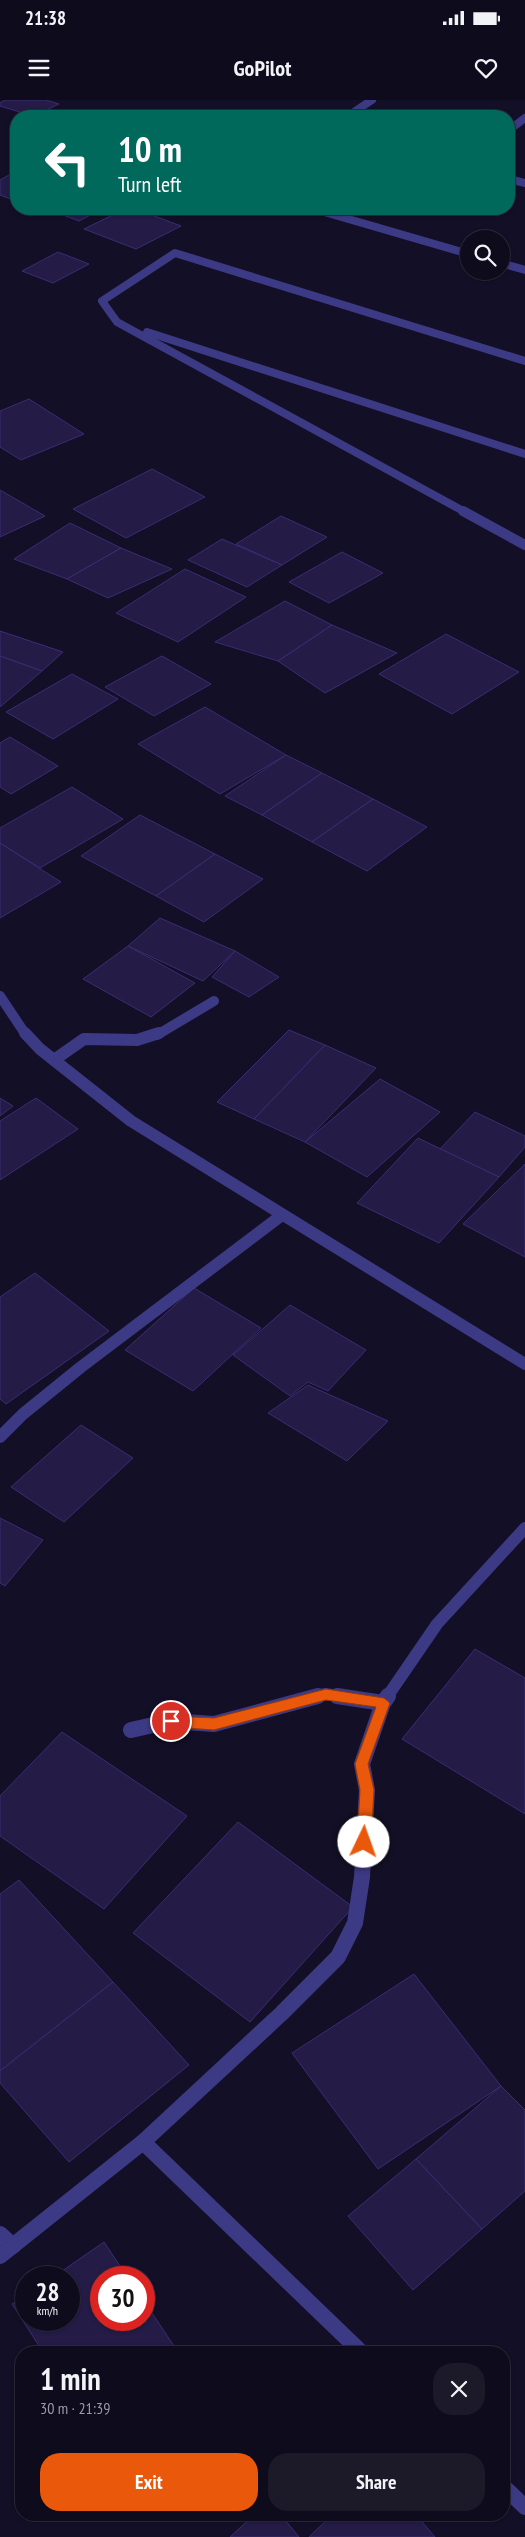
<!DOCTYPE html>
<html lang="en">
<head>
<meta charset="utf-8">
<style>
	:root { --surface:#0e0b1c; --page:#1c1929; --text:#f1f3f6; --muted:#9b9ba3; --line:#2e2b3b; --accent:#ea580c }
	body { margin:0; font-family:"PT Sans Narrow",sans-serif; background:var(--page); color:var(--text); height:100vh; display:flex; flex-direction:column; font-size:19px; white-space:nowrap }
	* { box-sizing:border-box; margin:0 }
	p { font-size:16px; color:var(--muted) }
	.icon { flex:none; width:28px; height:28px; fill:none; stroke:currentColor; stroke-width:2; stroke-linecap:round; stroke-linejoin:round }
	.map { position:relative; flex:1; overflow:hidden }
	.side { position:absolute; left:15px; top:2246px; width:495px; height:175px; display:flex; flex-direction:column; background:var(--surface); border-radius:20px; box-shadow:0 1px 4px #0004,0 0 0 1px var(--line) }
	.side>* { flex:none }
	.banner { position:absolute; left:10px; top:10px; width:505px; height:105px; border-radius:20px; box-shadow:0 1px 4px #0004,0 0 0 1px var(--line); background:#00695c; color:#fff; overflow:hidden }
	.controls { position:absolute; left:460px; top:130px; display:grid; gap:10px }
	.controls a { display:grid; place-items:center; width:50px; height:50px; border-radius:50%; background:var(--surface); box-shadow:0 1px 4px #0004,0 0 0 1px var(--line); font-size:25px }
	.speed { position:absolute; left:15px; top:2166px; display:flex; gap:10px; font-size:25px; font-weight:700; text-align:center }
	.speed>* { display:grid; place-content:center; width:65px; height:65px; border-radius:50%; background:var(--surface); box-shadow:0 1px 4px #0004,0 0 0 1px var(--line); line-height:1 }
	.speed small { font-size:12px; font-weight:400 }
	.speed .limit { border:8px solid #d22; background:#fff; color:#111 }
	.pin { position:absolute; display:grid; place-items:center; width:42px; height:42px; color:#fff; margin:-21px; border:2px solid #fff; border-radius:50%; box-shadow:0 1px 5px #0007 }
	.me { position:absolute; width:55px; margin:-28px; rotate:3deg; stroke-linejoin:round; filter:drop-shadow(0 0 4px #0008) }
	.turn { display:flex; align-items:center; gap:18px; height:105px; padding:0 25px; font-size:22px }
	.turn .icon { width:65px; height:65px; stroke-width:2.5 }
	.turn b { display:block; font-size:35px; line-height:42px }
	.round { display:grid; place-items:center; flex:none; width:52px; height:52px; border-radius:20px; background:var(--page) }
	.overview { display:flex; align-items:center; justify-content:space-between; height:85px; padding:0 25px }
	h1 { font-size:30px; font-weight:800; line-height:38px }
	.cta { display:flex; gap:10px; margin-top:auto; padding:10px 25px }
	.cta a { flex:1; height:58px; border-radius:20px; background:var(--accent); color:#fff; font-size:20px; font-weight:800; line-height:58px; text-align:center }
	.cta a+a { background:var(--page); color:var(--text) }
	.status { display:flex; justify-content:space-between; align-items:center; height:35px; padding:0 25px; background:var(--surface); direction:ltr }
	.status svg { height:14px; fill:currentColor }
	header { display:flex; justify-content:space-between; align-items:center; height:65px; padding:0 25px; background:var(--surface); font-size:22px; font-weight:800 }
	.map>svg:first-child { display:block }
	.building { fill:#241b47; stroke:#3b2d73 }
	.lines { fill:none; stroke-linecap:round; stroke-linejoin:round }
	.minor-far3 { stroke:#3d3a85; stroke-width:8 }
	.minor-far2 { stroke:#3d3a85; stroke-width:10 }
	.minor-far1 { stroke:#3d3a85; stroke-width:12 }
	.minor { stroke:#3d3a85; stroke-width:16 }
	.tertiary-far1 { stroke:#3d3a85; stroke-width:10 }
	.tertiary { stroke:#3d3a85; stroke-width:12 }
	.route { fill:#ea580c; stroke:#983908 }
</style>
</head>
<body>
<div class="status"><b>21:38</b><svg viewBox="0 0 49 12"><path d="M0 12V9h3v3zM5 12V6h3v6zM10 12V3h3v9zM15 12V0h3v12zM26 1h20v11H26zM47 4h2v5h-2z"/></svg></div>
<header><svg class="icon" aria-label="menu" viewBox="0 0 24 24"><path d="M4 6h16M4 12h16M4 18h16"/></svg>GoPilot<svg class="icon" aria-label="heart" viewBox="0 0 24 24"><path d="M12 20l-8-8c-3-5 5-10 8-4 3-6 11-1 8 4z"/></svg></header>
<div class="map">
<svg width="525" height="2437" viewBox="0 0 525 2437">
	<rect width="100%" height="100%" fill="#130f26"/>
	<g class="building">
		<path d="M5,0H46L59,4L33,16L0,6V3Z"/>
		<path d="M16,71V101L0,95V80Z"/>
		<path d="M47,109H102L79,121Z"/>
		<path d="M125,109H136L181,126L136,149L84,129Z"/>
		<path d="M58,152L89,164L53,183L22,171Z"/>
		<path d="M29,299L84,334L21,360L0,347V311Z"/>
		<path d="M152,369L205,397L126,438L73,409Z"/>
		<path d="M0,390L45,416L0,437Z"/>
		<path d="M281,416L327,437L282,465L236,444Z"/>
		<path d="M70,423L121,448L67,479L14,459Z"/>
		<path d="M222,439L282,465L247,487L188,460Z"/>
		<path d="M121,448L172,469L108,498L67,479Z"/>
		<path d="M342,452L383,473L329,503L289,482Z"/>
		<path d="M185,469L246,497L178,542L116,513Z"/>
		<path d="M285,501L332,525L278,561L215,542Z"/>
		<path d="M332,525L397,553L325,593L278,561Z"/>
		<path d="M0,531L63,552L42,571L0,556Z"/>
		<path d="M446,534L519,572L452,614L379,574Z"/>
		<path d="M0,556L42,571L0,607Z"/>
		<path d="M162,556L211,584L154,616L105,587Z"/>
		<path d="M72,574L118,599L53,639L6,612Z"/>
		<path d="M205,607L286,655L220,694L138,644Z"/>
		<path d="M10,637L58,666L11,694L0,687V643Z"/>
		<path d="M286,655L322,673L262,715L225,696Z"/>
		<path d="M322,673L373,699L312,742L262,715Z"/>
		<path d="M72,687L123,719L40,768L0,743V728Z"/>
		<path d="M373,699L427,727L367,771L312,742Z"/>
		<path d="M140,715L215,754L156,796L81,756Z"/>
		<path d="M0,743L61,782L0,818Z"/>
		<path d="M215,754L263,779L204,822L156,796Z"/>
		<path d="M160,818L235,851L203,881L128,846Z"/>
		<path d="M128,846L195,883L151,917L83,879Z"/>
		<path d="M235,851L279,877L249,897L212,877Z"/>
		<path d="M289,930L325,945L254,1019L217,1002Z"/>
		<path d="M325,945L376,968L305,1042L254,1019Z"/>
		<path d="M380,979L440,1012L367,1077L305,1042Z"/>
		<path d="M0,998L13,1006L0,1016Z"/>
		<path d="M36,998L78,1029L0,1080V1021Z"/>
		<path d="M475,1012L525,1036V1047L499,1077L440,1049Z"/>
		<path d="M418,1038L499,1077L439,1143L357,1103Z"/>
		<path d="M525,1064V1157L463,1124Z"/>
		<path d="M35,1173L109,1231L6,1304L0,1299V1197Z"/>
		<path d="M194,1188L261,1228L193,1291L125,1250Z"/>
		<path d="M290,1205L366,1250L328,1291L308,1282L290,1296L233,1255Z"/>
		<path d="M308,1285L388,1321L347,1361L268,1313Z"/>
		<path d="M81,1325L133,1358L64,1422L11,1387Z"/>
		<path d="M0,1418L43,1440L5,1486L0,1483Z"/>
		<path d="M475,1549L525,1578V1714L402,1639Z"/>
		<path d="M62,1632L187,1716L104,1809L0,1736V1696Z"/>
		<path d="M238,1722L353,1807L250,1922L133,1833Z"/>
		<path d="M19,1780L113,1882L0,1971V1794Z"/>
		<path d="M414,1874L501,1986L378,2069L292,1953Z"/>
		<path d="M113,1882L189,1965L69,2062L0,1983V1971Z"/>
		<path d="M501,1986L525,2010V2091L482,2129L416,2059Z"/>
		<path d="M416,2059L482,2129L413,2190L348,2116Z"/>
		<path d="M104,2142L128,2178H101V2220H144V2201L178,2252H43L12,2204L26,2195V2220H69V2178H52Z"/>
		<path d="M254,2415H281L299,2437H230Z"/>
		<path d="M332,2415H416L435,2437H309Z"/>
	</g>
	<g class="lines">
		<g class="minor-far3">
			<path d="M348,16L372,0"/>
			<path d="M509,30L525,18"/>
			<path d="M509,79L525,83"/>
			<path d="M314,109L469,154"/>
			<path d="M501,163L525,170"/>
			<path d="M147,232L525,354"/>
			<path d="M465,412L117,222L102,201L175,153L525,261"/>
		</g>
		<g class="minor-far2">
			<path d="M463,411L525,445"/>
			<path d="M157,935L214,901"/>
		</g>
		<g class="minor-far1">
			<path d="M54,960L84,939L137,940L159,933"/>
			<path d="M0,1337L23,1314L81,1267L282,1115"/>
			<path d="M313,1597L325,1594L345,1597"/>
			<path d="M387,1597L437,1524L525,1428"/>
		</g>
		<g class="minor">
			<path d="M337,1596L383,1603"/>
			<path d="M131,1630L171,1621L214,1624L318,1596"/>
			<path d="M143,2042L361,2252"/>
			<path d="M0,2134L13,2146"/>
			<path d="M0,2156L143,2042L282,1913L338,1857L355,1823L362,1777L367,1690L362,1664L383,1603L388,1596"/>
			<path d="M504,2387L525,2407"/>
		</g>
		<path class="tertiary-far1" d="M0,896L26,935"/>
		<path class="tertiary" d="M25,933L40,949L131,1021L525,1264"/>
	</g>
	<path class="route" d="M326,1589L384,1598L390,1603L368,1664L374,1690L371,1742L369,1747L364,1748L359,1747L357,1742L360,1690L355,1664L376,1607L326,1600L214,1630L171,1627L165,1621L171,1616L214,1618Z"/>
</svg>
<div class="controls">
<a><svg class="icon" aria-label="search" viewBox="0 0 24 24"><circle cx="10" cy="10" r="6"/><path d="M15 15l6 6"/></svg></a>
</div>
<div class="speed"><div>28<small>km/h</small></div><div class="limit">30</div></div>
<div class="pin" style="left:171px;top:1621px;background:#d93025"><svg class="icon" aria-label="arrive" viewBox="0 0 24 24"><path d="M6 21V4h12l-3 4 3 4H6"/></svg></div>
<svg class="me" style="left:364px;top:1742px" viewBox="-20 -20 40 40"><circle r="19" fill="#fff"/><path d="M0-13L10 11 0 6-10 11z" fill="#ea580c"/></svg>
<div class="banner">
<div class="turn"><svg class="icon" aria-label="left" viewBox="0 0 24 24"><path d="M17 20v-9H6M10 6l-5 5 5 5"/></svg><div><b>10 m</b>Turn left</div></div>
</div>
<section class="side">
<div class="overview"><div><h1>1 min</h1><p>30 m · 21:39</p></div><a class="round"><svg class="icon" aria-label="close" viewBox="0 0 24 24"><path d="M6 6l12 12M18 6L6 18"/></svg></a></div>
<div class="cta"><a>Exit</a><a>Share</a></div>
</section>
</div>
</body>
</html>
